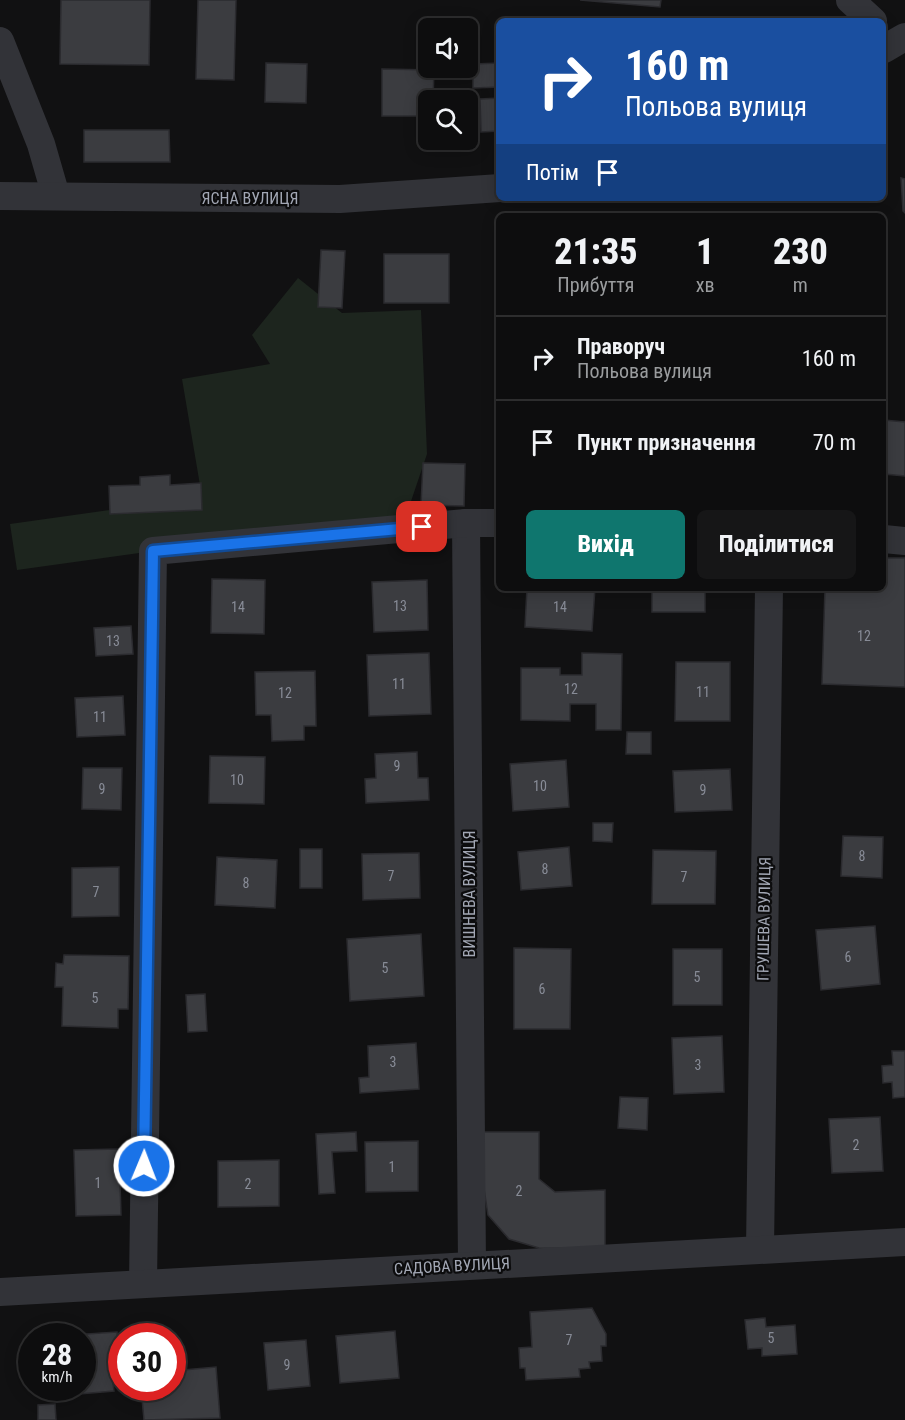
<!DOCTYPE html>
<html lang="uk">
<head>
<meta charset="utf-8">
<style>
	:root { --surface:#0d0d0e; --page:#161617; --text:#f1f3f6; --muted:#9a9c9e; --line:#2d2d2e; --accent:#0f766e }
	body { margin:0; font-family:"Roboto Condensed",sans-serif; background:var(--page); color:var(--text); height:100vh; display:flex; flex-direction:column; font-size:22px; white-space:nowrap }
	* { box-sizing:border-box; margin:0 }
	p { font-size:20px; color:var(--muted) }
	.icon { flex:none; width:33px; height:33px; fill:none; stroke:currentColor; stroke-width:2; stroke-linecap:round; stroke-linejoin:round }
	.map { position:relative; flex:1; overflow:hidden }
	.details { position:absolute; left:496px; top:213px; width:390px; height:378px; display:flex; flex-direction:column; background:var(--surface); border-radius:9px; box-shadow:0 3px 15px #0003,0 0 0 2px var(--line) }
	.details>* { flex:none }
	.hud { position:absolute; left:496px; top:18px; width:390px; height:183px; border-radius:9px; box-shadow:0 3px 15px #0003,0 0 0 2px var(--line); background:#1a4fa0; color:#fff; overflow:hidden }
	.controls { position:absolute; left:418px; top:18px; display:grid; gap:12px }
	.controls a { display:grid; place-items:center; width:60px; height:60px; border-radius:9px; background:var(--surface); box-shadow:0 3px 15px #0003,0 0 0 2px var(--line); font-size:30px }
	.speed { position:absolute; left:18px; top:1323px; display:flex; gap:12px; font-size:30px; font-weight:700; text-align:center }
	.speed>* { display:grid; place-content:center; width:78px; height:78px; border-radius:50%; background:var(--surface); box-shadow:0 3px 15px #0003,0 0 0 2px var(--line); line-height:1 }
	.speed small { font-size:15px; font-weight:400 }
	.speed .limit { border:9px solid #d22; background:#fff; color:#111 }
	.pin { position:absolute; display:grid; place-items:center; width:51px; height:51px; color:#fff; margin:-26px; border-radius:12px; box-shadow:0 3px 9px #0006 }
	.me { position:absolute; width:66px; margin:-33px; rotate:1deg; stroke-linejoin:round; filter:drop-shadow(0 0 4px #0008) }
	.turn { display:flex; align-items:center; gap:21px; height:126px; padding:0 30px; font-size:27px }
	.turn .icon { width:78px; height:78px; stroke-width:2.5 }
	.turn b { display:block; font-size:42px; line-height:51px }
	.then { display:flex; align-items:center; height:57px; padding:0 30px; background:#0003; gap:12px; font-size:22px }
	.eta { display:flex; justify-content:space-evenly; align-items:center; height:102px; text-align:center }
	.eta b { font-size:36px; font-weight:800; line-height:42px }
	.button { display:flex; gap:12px; margin-top:auto; padding:12px 30px }
	.button a { flex:1; height:69px; border-radius:9px; background:var(--accent); color:#fff; font-size:24px; font-weight:800; line-height:69px; text-align:center }
	.button a+a { background:var(--page); color:var(--text) }
	ul { padding:0; list-style:none }
	li { display:flex; align-items:center; gap:18px; height:84px; padding:0 30px; border-top:2px solid var(--line) }
	li div { flex:1 }
	li b { display:block; font-size:22px }
	li em { font-style:normal }
	.map>svg:first-child { display:block }
	.green { fill:#1d251e }
	.building { fill:#3b3c40; stroke:#2b2b2f; stroke-width:1.5 }
	.lines { fill:none; stroke-linecap:round; stroke-linejoin:round }
	.minor { stroke:#323338; stroke-width:28 }
	.route-casing { stroke:#114b97; stroke-width:15 }
	.route { stroke:#1a73e8; stroke-width:10 }
	.labels { text-anchor:middle; dominant-baseline:central; stroke-width:4.5; stroke-linejoin:round; paint-order:stroke }
	.number-label { font-size:14px; fill:#888c97 }
	.street-label { font-size:16px; fill:#a2a7b4; stroke:#0c0c0d }
</style>
</head>
<body>
<div class="map">
<svg width="905" height="1420" viewBox="0 0 905 1420">
	<rect width="100%" height="100%" fill="#111112"/>
	<path class="green" d="M298,278L342,313L421,310L427,454L406,516L17,570L10,524L202,497L182,379L270,364L252,335Z"/>
	<g class="building">
		<path d="M61,0H150L149,65L60,64Z"/>
		<path d="M198,0H236L234,80L196,79Z"/>
		<path d="M580,0H661L660,7Z"/>
		<path d="M266,63L307,64L306,103L265,102Z"/>
		<path d="M500,63V87L473,88V64Z"/>
		<path d="M382,69L434,70L433,100H429V116H382Z"/>
		<path d="M500,98V131L481,132L480,99Z"/>
		<path d="M84,130H169L170,162H84Z"/>
		<path d="M901,178L905,179V213L903,211Z"/>
		<path d="M321,250L345,251L342,308L318,307Z"/>
		<rect x="384" y="254" width="65" height="49"/>
		<path d="M884,420L905,422V476L884,474Z"/>
		<path d="M423,463L465,464L464,506L421,505Z"/>
		<path d="M170,475V485L201,483L202,510L110,514L109,486L140,485V477Z"/>
		<path d="M884,558H905V687L822,684L825,588H884Z"/>
		<path d="M212,579L265,580L264,634L211,633Z"/>
		<path d="M427,580L428,630L374,632L372,582Z"/>
		<path d="M527,588H595L592,631L525,627Z"/>
		<rect x="652" y="588" width="53" height="24"/>
		<path d="M131,626L133,654L96,656L94,628Z"/>
		<path d="M429,653L431,714L369,716L367,655Z"/>
		<path d="M582,653L622,654L621,730H596V704H570V721L521,720V668H560V675H582Z"/>
		<path d="M676,662H730V721H675Z"/>
		<path d="M315,671L316,726H304V740L272,741L271,715H256L255,672Z"/>
		<path d="M123,696L125,735L77,737L75,698Z"/>
		<path d="M627,732H651V754H626Z"/>
		<path d="M417,752L418,778H428L429,800L366,803L365,779L376,778L375,754Z"/>
		<path d="M210,756L265,757L264,804L209,803Z"/>
		<path d="M566,760L569,807L513,811L510,764Z"/>
		<path d="M83,768H122L121,810L82,809Z"/>
		<path d="M730,769L732,810L675,812L673,771Z"/>
		<path d="M593,823H613L612,842L593,841Z"/>
		<path d="M843,836L883,837L882,878L841,876Z"/>
		<path d="M569,847L572,886L521,890L518,852Z"/>
		<rect x="300" y="849" width="22" height="39"/>
		<path d="M653,850L716,851L715,904H652Z"/>
		<path d="M419,853L420,898L363,900L362,854Z"/>
		<path d="M217,857L277,860L275,908L215,905Z"/>
		<path d="M119,867V916L72,917V868Z"/>
		<path d="M875,926L880,984L821,990L816,930Z"/>
		<path d="M421,934L424,996L350,1001L347,939Z"/>
		<path d="M514,948L571,949L570,1029H514Z"/>
		<rect x="673" y="949" width="49" height="56"/>
		<path d="M64,955L129,956L128,1009H118V1028L62,1026L63,987H55L56,963L63,964Z"/>
		<path d="M205,994L207,1031L188,1032L186,995Z"/>
		<path d="M722,1036L724,1092L674,1094L672,1038Z"/>
		<path d="M416,1043L419,1089L360,1093L359,1078L369,1077L368,1046Z"/>
		<path d="M892,1051H905V1097L893,1098L892,1082L883,1083L882,1066L893,1065Z"/>
		<path d="M620,1097L648,1098L647,1130L618,1128Z"/>
		<path d="M880,1117L883,1171L832,1173L829,1119Z"/>
		<path d="M356,1132L357,1151L332,1152L335,1193L319,1194L316,1134Z"/>
		<path d="M483,1132H539V1179L555,1192L605,1190V1249L539,1248L509,1239L488,1215L483,1182Z"/>
		<path d="M418,1141V1191L366,1192L365,1142Z"/>
		<path d="M119,1149L121,1215L76,1216L74,1150Z"/>
		<path d="M279,1160V1206L218,1207V1161Z"/>
		<path d="M592,1308L606,1334V1346H601L602,1361L589,1362L590,1368L579,1369L580,1377L526,1380L525,1368H520L519,1348L532,1347L530,1312Z"/>
		<path d="M765,1318L766,1327L795,1325L797,1354L762,1356V1348L748,1349L745,1320Z"/>
		<path d="M395,1331L399,1378L340,1383L336,1336Z"/>
		<path d="M117,1332L120,1367L111,1368L114,1391L56,1396L55,1388H82V1336H56Z"/>
		<path d="M306,1340L310,1386L268,1390L264,1343Z"/>
		<path d="M216,1367L220,1418L144,1420L141,1388H172V1371Z"/>
		<path d="M55,1404L56,1420H38V1405Z"/>
	</g>
	<g class="lines">
		<g class="minor">
			<path d="M850,0L873,21"/>
			<path d="M0,41L41,144L56,196"/>
			<path d="M884,49L905,37"/>
			<path d="M0,196L340,199L500,188"/>
			<path d="M466,523L472,1265"/>
			<path d="M884,539L905,541"/>
			<path d="M760,1249L769,588"/>
			<path d="M143,1284L153,551L466,523H500"/>
			<path d="M0,1292L905,1242"/>
		</g>
	</g>
	<g class="lines">
		<defs>
			<path id="route" d="M144,1166L153,551L422,527"/>
		</defs>
		<use href="#route" class="route-casing"/>
		<use href="#route" class="route"/>
	</g>
	<g class="labels">
		<g class="number-label">
			<text x="400" y="606">13</text>
			<text x="238" y="607">14</text>
			<text x="560" y="607">14</text>
			<text x="864" y="636">12</text>
			<text x="113" y="641">13</text>
			<text x="399" y="684">11</text>
			<text x="571" y="689">12</text>
			<text x="703" y="692">11</text>
			<text x="285" y="693">12</text>
			<text x="100" y="717">11</text>
			<text x="397" y="766">9</text>
			<text x="237" y="780">10</text>
			<text x="540" y="786">10</text>
			<text x="102" y="789">9</text>
			<text x="703" y="790">9</text>
			<text x="862" y="856">8</text>
			<text x="545" y="869">8</text>
			<text x="391" y="876">7</text>
			<text x="684" y="877">7</text>
			<text x="246" y="883">8</text>
			<text x="96" y="892">7</text>
			<text x="848" y="957">6</text>
			<text x="385" y="968">5</text>
			<text x="697" y="977">5</text>
			<text x="542" y="989">6</text>
			<text x="95" y="998">5</text>
			<text x="393" y="1062">3</text>
			<text x="698" y="1065">3</text>
			<text x="856" y="1145">2</text>
			<text x="392" y="1167">1</text>
			<text x="98" y="1183">1</text>
			<text x="248" y="1184">2</text>
			<text x="519" y="1191">2</text>
			<text x="771" y="1338">5</text>
			<text x="569" y="1340">7</text>
			<text x="287" y="1365">9</text>
		</g>
		<g class="street-label">
			<text x="250" y="198">ЯСНА ВУЛИЦЯ</text>
			<text transform="translate(469 894) rotate(-90)">ВИШНЕВА ВУЛИЦЯ</text>
			<text transform="translate(764 919) rotate(-89)">ГРУШЕВА ВУЛИЦЯ</text>
			<text transform="translate(452 1266) rotate(-3)">САДОВА ВУЛИЦЯ</text>
		</g>
	</g>
</svg>
<div class="controls">
<a><svg class="icon" aria-label="sound" viewBox="0 0 24 24"><path d="M4 9h4l5-4v14l-5-4H4zM17 9q2 3 0 6"/></svg></a>
<a><svg class="icon" aria-label="search" viewBox="0 0 24 24"><circle cx="10" cy="10" r="6"/><path d="M15 15l6 6"/></svg></a>
</div>
<div class="speed"><div>28<small>km/h</small></div><div class="limit">30</div></div>
<div class="pin" style="left:422px;top:527px;background:#d93025"><svg class="icon" aria-label="arrive" viewBox="0 0 24 24"><path d="M6 21V4h12l-3 4 3 4H6"/></svg></div>
<svg class="me" style="left:144px;top:1166px" viewBox="-20 -20 40 40"><circle r="17" fill="#1a73e8" stroke="#fff" stroke-width="3"/><path d="M0-11L8 9 0 5-8 9z" fill="#fff"/></svg>
<div class="hud">
<div class="turn"><svg class="icon" aria-label="right" viewBox="0 0 24 24"><path d="M7 20v-9h11M14 6l5 5-5 5"/></svg><div><b>160 m</b>Польова вулиця</div></div>
<div class="then">Потім<svg class="icon" aria-label="arrive" viewBox="0 0 24 24"><path d="M6 21V4h12l-3 4 3 4H6"/></svg></div>
</div>
<section class="details">
<div class="eta">
<div><b>21:35</b><p>Прибуття</p></div>
<div><b>1</b><p>хв</p></div>
<div><b>230</b><p>m</p></div>
</div>
<ul>
<li><svg class="icon" aria-label="right" viewBox="0 0 24 24"><path d="M7 20v-9h11M14 6l5 5-5 5"/></svg><div><b>Праворуч</b><p>Польова вулиця</p></div><em>160 m</em></li>
<li><svg class="icon" aria-label="arrive" viewBox="0 0 24 24"><path d="M6 21V4h12l-3 4 3 4H6"/></svg><div><b>Пункт призначення</b></div><em>70 m</em></li>
</ul>
<div class="button"><a>Вихід</a><a>Поділитися</a></div>
</section>
</div>
</body>
</html>
